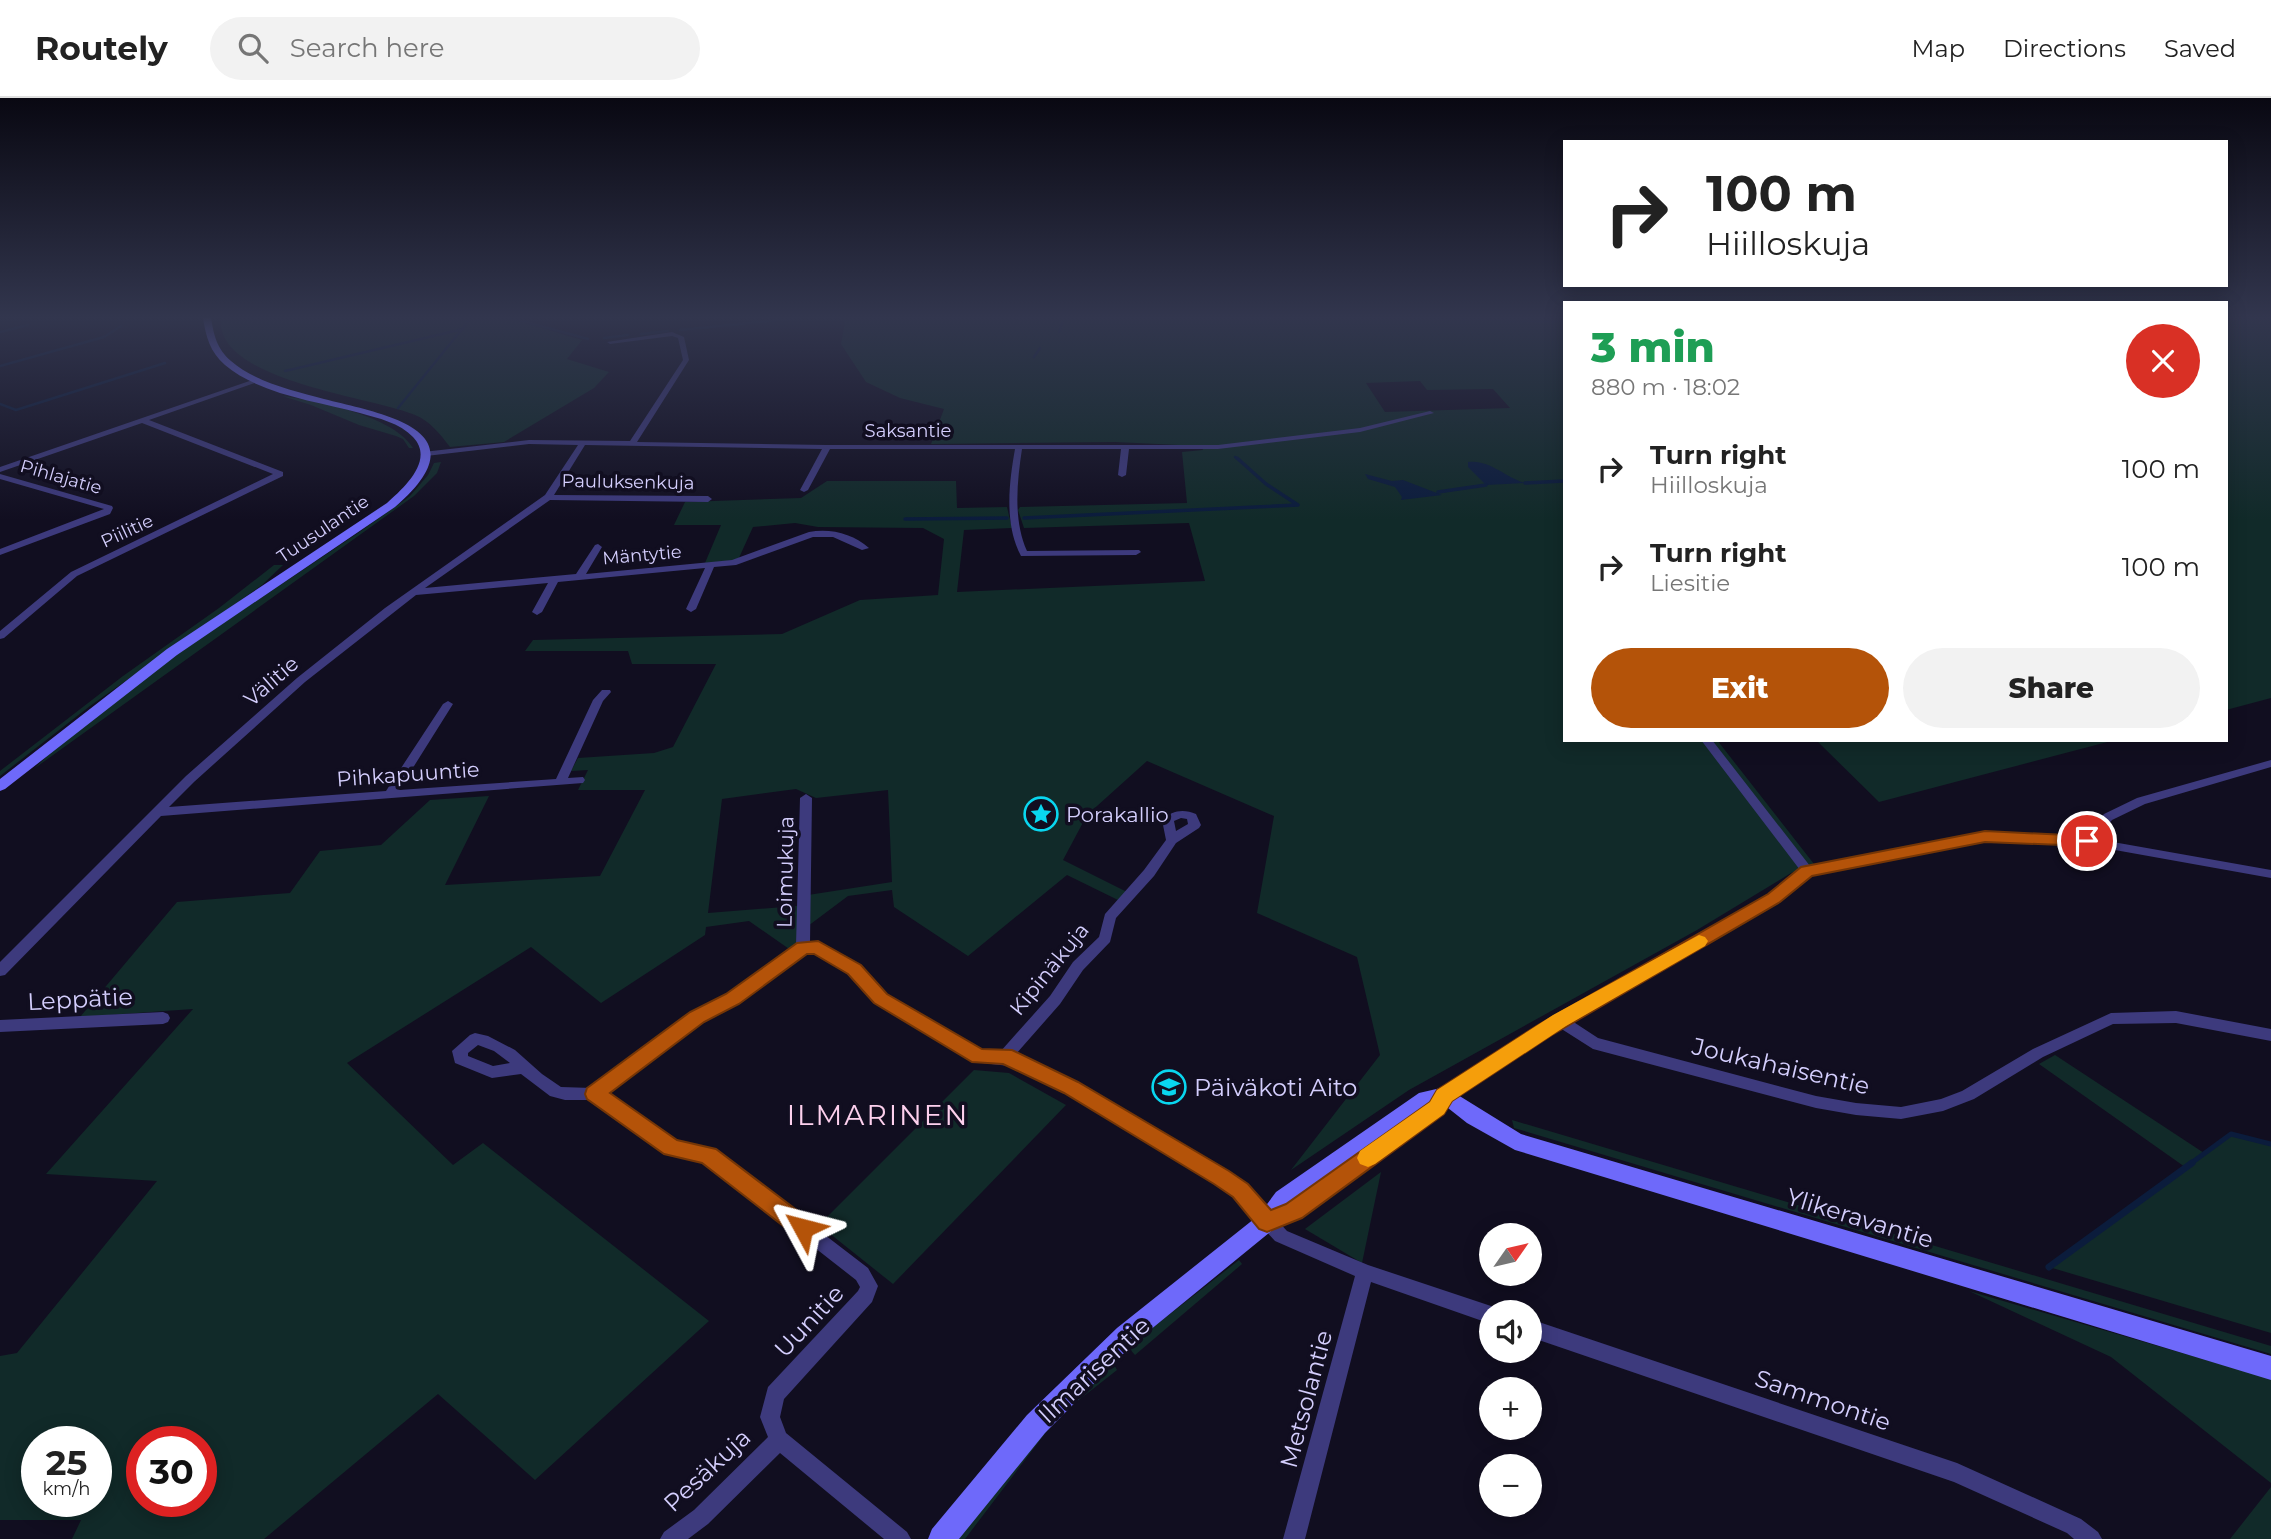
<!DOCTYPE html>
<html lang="en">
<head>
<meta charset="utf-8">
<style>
	:root { --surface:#fff; --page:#f2f2f2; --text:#222; --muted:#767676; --line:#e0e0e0; --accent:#b45309 }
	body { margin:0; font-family:Montserrat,sans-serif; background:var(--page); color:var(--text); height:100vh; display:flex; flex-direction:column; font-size:26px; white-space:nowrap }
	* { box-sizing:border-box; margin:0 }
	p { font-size:23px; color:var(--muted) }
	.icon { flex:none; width:38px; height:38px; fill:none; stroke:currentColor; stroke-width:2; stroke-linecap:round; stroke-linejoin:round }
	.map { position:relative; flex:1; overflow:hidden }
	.side { position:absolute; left:1563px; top:203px; width:665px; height:441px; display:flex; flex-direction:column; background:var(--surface); border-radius:0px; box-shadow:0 4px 18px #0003 }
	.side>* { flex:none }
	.guide { position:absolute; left:1563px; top:42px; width:665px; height:147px; border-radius:0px; box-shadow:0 4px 18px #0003; background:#fff; color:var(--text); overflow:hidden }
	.needle { width:46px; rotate:56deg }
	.tools { position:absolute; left:1479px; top:1125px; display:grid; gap:14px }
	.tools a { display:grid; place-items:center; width:63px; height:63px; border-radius:50%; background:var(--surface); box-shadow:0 4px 18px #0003; font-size:35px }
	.speed { position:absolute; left:21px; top:1328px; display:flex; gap:14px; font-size:35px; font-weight:700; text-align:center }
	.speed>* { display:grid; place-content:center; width:91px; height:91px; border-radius:50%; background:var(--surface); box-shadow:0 4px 18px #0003; line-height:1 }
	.speed small { font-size:18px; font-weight:400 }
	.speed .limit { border:10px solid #d22; background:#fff; color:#111 }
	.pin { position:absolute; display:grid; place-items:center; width:60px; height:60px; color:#fff; margin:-30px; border:4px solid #fff; border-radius:50%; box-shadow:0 2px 7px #0007 }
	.me { position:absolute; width:77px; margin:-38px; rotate:308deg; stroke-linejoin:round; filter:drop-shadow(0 0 5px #0008) }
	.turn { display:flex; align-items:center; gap:24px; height:147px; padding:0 28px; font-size:32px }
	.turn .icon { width:91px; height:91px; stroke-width:2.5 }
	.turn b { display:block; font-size:49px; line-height:60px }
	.round { display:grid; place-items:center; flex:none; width:74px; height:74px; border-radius:37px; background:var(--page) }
	.head { display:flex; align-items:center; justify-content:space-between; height:119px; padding:0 28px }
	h1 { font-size:42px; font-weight:800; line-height:52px; color:#1e9e55 }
	.action { display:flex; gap:14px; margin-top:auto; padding:14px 28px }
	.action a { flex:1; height:80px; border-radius:42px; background:var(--accent); color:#fff; font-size:28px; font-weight:800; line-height:80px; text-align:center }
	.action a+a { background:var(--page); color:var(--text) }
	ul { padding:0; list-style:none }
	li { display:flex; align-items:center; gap:21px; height:98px; padding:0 28px }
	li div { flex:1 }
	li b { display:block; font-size:26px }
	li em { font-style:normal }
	header { display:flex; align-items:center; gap:42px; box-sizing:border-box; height:98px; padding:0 35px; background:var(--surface); border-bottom:2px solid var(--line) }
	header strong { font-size:33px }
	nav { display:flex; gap:38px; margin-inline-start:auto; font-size:24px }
	.search { width:490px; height:63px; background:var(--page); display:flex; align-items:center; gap:18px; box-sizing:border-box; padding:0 24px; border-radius:38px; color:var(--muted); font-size:26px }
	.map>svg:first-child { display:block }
	.green { fill:#112a29; fill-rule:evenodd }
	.water { fill:#0b1c3c }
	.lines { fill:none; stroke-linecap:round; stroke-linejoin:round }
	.stream-far3 { stroke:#0b1c3c; stroke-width:2.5 }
	.stream-far2 { stroke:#0b1c3c; stroke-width:3.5 }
	.stream-far1 { stroke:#0b1c3c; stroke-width:5 }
	.stream { stroke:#0b1c3c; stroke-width:7 }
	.street { fill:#3d3a7d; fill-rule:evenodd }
	.secondary { fill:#6e69fa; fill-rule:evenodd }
	.route { fill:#b45309; stroke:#753606; stroke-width:2 }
	.slow { fill:#f59e0b }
	.labels { text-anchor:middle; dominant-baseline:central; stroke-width:7; stroke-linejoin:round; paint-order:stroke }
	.far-street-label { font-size:18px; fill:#d4cefd; stroke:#110e20 }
	.street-label { font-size:21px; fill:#d4cefd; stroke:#110e20 }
	.poi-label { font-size:21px; fill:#d4cefd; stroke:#110e20; text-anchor:start }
	.near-street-label { font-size:24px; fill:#d4cefd; stroke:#110e20 }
	.near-poi-label { font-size:24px; fill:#d4cefd; stroke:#110e20; text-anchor:start }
	.near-quarter-label { font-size:28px; letter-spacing:2px; fill:#fdd0ed; stroke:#110e20 }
</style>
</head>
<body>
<header>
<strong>Routely</strong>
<div class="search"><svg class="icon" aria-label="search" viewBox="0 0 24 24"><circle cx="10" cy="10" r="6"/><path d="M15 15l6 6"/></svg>Search here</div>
<nav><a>Map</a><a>Directions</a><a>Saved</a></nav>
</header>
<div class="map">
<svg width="2271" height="1441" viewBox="0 0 2271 1441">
	<rect width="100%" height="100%" fill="#110e20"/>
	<g class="green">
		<path d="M221,220H508L582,242L567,261L609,274L594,290L504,344L450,349C440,336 430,323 415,317C373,299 214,283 221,220Z"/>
		<path d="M841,220H1564V642H1717L1814,766L1791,775L1697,832L1409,992L1291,1072L1380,957L1357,859L1257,815L1274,718L1147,663L1087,717L1063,762L1127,794L1118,802L1067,777L968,858L894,809L892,792L848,798L808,828V797L892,784L888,692L816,700L796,691L722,701L708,815L797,808L799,848L792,853L749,823L706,829L705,837L601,905L531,849L347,965L453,1067L483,1045L709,1223L535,1382L438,1296L264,1441H72L81,1422H0V1258L17,1255L157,1083L46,1076L193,911L80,919L177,804L290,795L320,753L381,747L430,702L489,698L445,787L600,778L645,692H578L588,672L571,673L578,660L654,655L673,649L716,566H632L628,553H525L533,542L782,536L860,502L938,497L944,441L923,430L818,429L795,425L753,429L738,462L705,465L721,427H674L685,404L801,400L827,383H956L957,410L1007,409L1012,430L964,432L957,494L1205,483L1189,425L1024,430L1018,412L1020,409L1187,405L1182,354L1203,352L1201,348L1115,344L931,346L944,311L900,300L866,284L841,246L845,224ZM1420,283L1427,292L1493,291L1510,310L1385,314L1366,285ZM37,1344H96V1404H37ZM142,1344H201V1404H142Z"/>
		<path d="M2226,220H2271V600L2226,612Z"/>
		<path d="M282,298C318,303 394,318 413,350H409L403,341L396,338L359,327L311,307Z"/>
		<path d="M441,364L437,375L414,398L35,670C68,636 108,607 146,579C232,516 324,461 410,398L428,377L434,365Z"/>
		<path d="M274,467H283L262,487L90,608L0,678V673L123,578L219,510Z"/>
		<path d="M1816,642H2115L1879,704Z"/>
		<path d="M2055,957L2204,1055L2231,1036L2271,1046V1235L2049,1169L2185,1069L2039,966Z"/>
		<path d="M974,972L1009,975L1066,1007L893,1186L819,1127Z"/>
		<path d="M1512,1022L2271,1248V1256L1514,1030Z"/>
		<path d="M1381,1074L1362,1165L1305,1131Z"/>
		<path d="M1239,1162L1242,1166L1135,1257L1128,1249Z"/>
		<path d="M1969,1193L2271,1281V1385L2111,1259Z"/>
		<path d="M1111,1261L1117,1272L1070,1309L1050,1329L965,1441H956L978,1407Z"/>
		<path d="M2271,1389V1441H2230L2234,1436Z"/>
	</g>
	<g class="water">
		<path d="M1468,364C1489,361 1505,379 1525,385L1486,387L1468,369Z"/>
		<path d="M1365,376L1392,383L1403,382L1442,397L1401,402L1402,399L1395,389L1368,381Z"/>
	</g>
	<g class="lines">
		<g class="stream-far3">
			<path d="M511,220L588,241"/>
			<path d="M1432,220L1564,224"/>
			<path d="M680,232L797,220"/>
			<path d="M0,234L28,227"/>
			<path d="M1059,234L1064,220"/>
			<path d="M641,236L668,233"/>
			<path d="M604,240L628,237"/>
			<path d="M1034,259L1040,250"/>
			<path d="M0,268L104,239L121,228"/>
			<path d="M285,273L463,231"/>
			<path d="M0,306L16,312L165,265"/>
			<path d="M398,310L471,220"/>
			<path d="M1235,359L1239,362"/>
		</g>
		<g class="stream-far2">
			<path d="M1525,385L1564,383"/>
			<path d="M1438,394L1486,387"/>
			<path d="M1024,420L1298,407L1266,386L1237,360"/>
			<path d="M905,421L1007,420"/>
		</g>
		<path class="stream-far1" d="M2190,1066L2231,1036L2271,1046"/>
		<path class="stream" d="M2049,1169L2192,1065"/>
		<g class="street">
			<path d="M672,234L684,239L689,262L637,344L827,347H1218L1360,330L1430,313L1434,315L1360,334L1218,351H1129L1126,377L1122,379L1118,377L1121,351H1022C1017,384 1013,422 1027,453L1139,452L1141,454L1136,457L1021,458C1004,426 1009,385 1015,351H830L808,392L804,394L800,392L822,351L585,347L554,397L708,398L712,401L708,404L550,402L425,490L576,476L595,447L598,446L602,449L586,476L732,462L809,434C831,430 853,436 869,450L862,452L833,439H813L736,467L714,469L696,511L691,514L686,511L705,470L558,484L542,514L537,517L532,514L548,485L416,497L305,584L194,684L169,709L386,693L443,606L448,603L453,606L399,692L556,681L593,602L602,592H610L611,594L603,603L568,680L583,679L585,682L583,685L161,718L5,877L0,878V864L186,678L297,580L385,510L545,397L578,347L529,346L426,358H423V354L529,342L630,343L683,262L678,240L672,238L610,246L607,244Z"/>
			<path d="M258,280L260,281V283L149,322L283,374V378L77,478L4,540L0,541V533L71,474L273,376L142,325L0,374V369Z"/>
			<path d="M0,376L112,408L113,410L110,416L0,457V451L104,411L0,381Z"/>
			<path d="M1701,642H1712L1810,768L1985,734L2084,739L2104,716L2137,700L2271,662V669L2145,706L2112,722L2096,741L2271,772V780L2087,747L1985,742L1811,776L1779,803L1572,923L1598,940L1816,998L1856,1005L1901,1009L1941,1001L1962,993L2033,951L2111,915L2176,913L2271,931V943L2176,925L2113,926L2043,959L1974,1001L1943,1013L1901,1021L1856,1017L1816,1010L1593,951L1560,930L1451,1001L1445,1003L1439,1001L1437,997L1439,993L1555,919L1769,797L1800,772Z"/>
			<path d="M806,696L812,700L810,845C844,850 860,875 885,895C907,913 956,946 983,953C988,954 994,954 1000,954L1050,898L1073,864L1099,839L1105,816L1144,772L1166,742L1162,722C1172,712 1184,711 1196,716L1201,727L1199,730L1176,745L1154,778L1116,820L1110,844L1083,872L1060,906L1016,956L1028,961L1079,987L1228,1074L1246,1088L1287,1133L1368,1167L1491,1208L1497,1211L1499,1214H1491V1226L1371,1184L1305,1441H1283L1355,1178L1275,1143L1234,1098L1216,1084L1093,1010L1018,969L982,965L938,944L873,902L837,866L826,860L805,854L738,905L702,923L607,996L676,1043L714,1052L868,1170L878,1188L872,1204L784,1301L780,1319L786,1335L907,1434L911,1441H884L780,1355L708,1426L688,1441H660L664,1434L694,1412L768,1339L760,1319L768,1289L858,1193L860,1189L856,1182L704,1063L666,1054L592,1002H565L550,998L521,976L492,980L487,978L455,965L452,953L470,937L475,935L488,938L515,952L542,976L561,989L592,990L692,915L728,897L796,847L800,700ZM1181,720L1187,721L1188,726L1176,733L1174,723ZM478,947L494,953L510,965L493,968L468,958V955Z"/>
			<path d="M163,914L168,916L170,920L168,924L163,926L0,934V922Z"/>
			<path d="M1530,1221L1957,1365L2081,1421L2098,1434L2102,1441H2074L2067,1435L1954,1384L1530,1239Z"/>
		</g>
		<g class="secondary">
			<path d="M203,220H211C214,238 217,251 231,263C255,284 294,293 324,301C388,317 483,333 395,409L177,557L5,691L0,693V681L167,551L387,405C404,390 435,362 413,339C400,325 378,320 360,315C317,303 261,297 225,267C210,254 206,239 203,220Z"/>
			<path d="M1445,989L1521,1036L2271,1258V1282L1515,1052L1467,1025L1448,1010L1444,1016L1302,1120L1275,1130L1133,1246L1045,1335L959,1441H928L932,1431L1027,1317L1117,1230L1259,1117L1276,1094L1419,995Z"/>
		</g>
	</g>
	<linearGradient id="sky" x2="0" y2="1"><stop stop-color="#090812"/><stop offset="0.52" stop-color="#32364e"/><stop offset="1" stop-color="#32364e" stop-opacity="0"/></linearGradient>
	<rect width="2271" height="422" fill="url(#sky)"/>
	<path class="route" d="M1985,733L2087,738L2095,743L2087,748L1985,744L1812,778L1780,804L1552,937L1452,1003L1444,1016L1302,1120L1267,1134L1259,1131L1233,1099L1214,1086L1064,995L1003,966L972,964L874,905L848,876L814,856H807L739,906L704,924L610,995L677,1042L716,1051L811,1123L814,1130L811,1137L803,1140L795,1137L702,1065L664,1056L587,1001L585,996L587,990L690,914L726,896L797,845L818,843L861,867L887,896L982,951L1012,952L1078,984L1229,1073L1248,1086L1271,1112L1286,1106L1430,1004L1437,992L1538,927L1768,796L1801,769Z"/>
	<path class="slow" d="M1699,837L1705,839L1708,843L1705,848L1566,928L1452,1003L1444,1016L1375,1066L1368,1069L1360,1066L1357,1060L1360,1053L1430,1004L1437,992L1553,917Z"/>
	<defs>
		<symbol id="sight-ring" viewBox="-11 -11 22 22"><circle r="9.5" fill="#110e20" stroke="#09d6ef" stroke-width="1.5"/><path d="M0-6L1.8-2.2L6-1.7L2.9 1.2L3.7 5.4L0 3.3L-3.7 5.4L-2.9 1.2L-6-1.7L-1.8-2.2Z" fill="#09d6ef"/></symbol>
		<symbol id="school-ring" viewBox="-11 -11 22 22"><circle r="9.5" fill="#110e20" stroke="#09d6ef" stroke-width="1.5"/><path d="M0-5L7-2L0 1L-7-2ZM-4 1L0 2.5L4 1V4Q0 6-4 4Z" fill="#09d6ef"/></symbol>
	</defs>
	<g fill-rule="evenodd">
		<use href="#sight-ring" x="1022" y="697" width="38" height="38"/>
		<use href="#school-ring" x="1150" y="970" width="38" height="38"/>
	</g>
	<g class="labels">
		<g class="far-street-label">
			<text x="908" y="333">Saksantie</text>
			<text transform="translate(61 379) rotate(16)">Pihlajatie</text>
			<text transform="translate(628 384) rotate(1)">Pauluksenkuja</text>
			<text transform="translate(323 431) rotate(-34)">Tuusulantie</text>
			<text transform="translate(127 433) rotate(-25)">Piilitie</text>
			<text transform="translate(642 457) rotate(-5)">Mäntytie</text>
		</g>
		<g class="street-label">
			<text transform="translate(271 583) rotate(-41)">Välitie</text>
			<text transform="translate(408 676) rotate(-4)">Pihkapuuntie</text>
			<text transform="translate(785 774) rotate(-89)">Loimukuja</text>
			<text transform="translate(1049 871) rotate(-51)">Kipinäkuja</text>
		</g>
		<g class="poi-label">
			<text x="1066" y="716">Porakallio</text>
		</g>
		<g class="near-street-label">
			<text transform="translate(80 901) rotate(-3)">Leppätie</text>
			<text transform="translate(1781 968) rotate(13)">Joukahaisentie</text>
			<text transform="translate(1860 1120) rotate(17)">Ylikeravantie</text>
			<text transform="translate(809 1223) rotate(-47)">Uunitie</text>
			<text transform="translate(1094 1272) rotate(-43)">Ilmarisentie</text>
			<text transform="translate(1306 1301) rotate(-75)">Metsolantie</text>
			<text transform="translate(1823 1302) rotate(19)">Sammontie</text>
			<text transform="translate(707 1372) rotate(-43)">Pesäkuja</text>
		</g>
		<g class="near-poi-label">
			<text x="1194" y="989">Päiväkoti Aito</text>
		</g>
		<g class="near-quarter-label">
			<text x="878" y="1017">ILMARINEN</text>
		</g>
	</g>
</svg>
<div class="tools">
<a><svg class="needle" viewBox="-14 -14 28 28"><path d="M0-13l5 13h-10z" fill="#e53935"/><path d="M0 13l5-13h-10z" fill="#767676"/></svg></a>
<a><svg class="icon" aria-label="sound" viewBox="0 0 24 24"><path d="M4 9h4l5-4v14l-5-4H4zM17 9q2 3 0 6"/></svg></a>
<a>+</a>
<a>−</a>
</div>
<div class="speed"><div>25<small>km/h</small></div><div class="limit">30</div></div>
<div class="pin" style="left:2087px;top:743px;background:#d93025"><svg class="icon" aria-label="arrive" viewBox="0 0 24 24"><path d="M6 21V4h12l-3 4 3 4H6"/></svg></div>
<svg class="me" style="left:803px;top:1130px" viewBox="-20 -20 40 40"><path d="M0-17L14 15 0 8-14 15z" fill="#b45309" stroke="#fff" stroke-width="4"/></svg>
<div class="guide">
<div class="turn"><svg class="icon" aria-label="right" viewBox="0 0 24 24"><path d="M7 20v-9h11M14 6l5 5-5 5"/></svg><div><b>100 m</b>Hiilloskuja</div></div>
</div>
<section class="side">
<div class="head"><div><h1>3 min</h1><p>880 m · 18:02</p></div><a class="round" style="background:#d93025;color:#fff"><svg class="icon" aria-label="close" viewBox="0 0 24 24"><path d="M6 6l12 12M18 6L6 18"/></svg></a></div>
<ul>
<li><svg class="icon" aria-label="right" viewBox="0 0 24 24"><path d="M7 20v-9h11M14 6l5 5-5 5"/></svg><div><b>Turn right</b><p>Hiilloskuja</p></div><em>100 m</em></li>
<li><svg class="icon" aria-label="right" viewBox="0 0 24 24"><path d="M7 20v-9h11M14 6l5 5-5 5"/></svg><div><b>Turn right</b><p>Liesitie</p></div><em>100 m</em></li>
</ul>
<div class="action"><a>Exit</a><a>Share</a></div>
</section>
</div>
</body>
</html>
